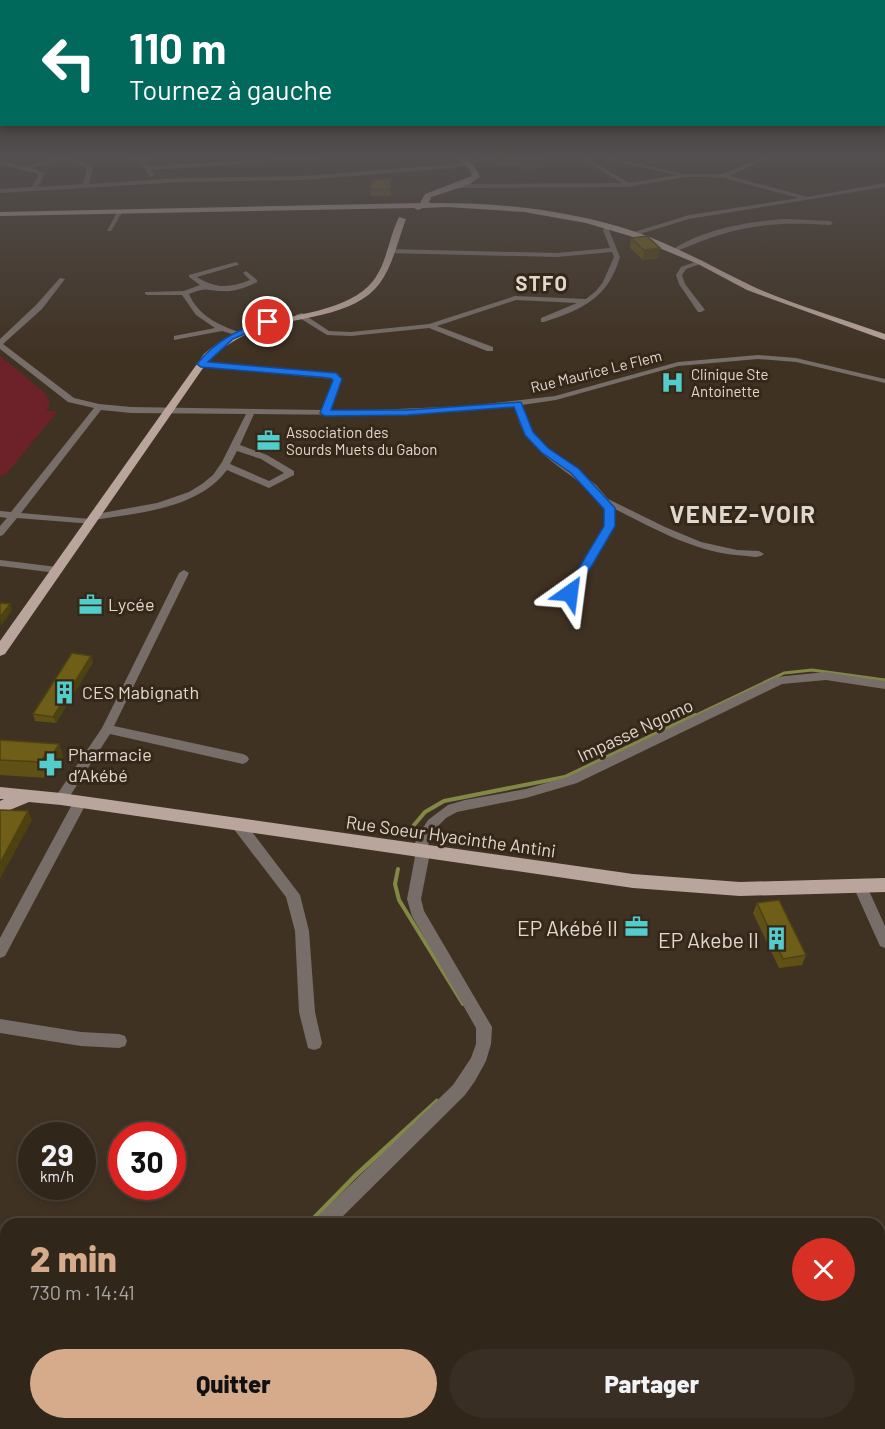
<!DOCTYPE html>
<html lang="fr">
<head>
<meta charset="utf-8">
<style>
	:root { --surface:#30261a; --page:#382e23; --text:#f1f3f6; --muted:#a8a5a2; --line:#4b4339; --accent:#d6ab8b }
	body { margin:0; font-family:Barlow,sans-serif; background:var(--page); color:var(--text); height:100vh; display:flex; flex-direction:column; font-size:22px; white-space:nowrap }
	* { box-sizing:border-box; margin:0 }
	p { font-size:20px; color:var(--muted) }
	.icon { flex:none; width:33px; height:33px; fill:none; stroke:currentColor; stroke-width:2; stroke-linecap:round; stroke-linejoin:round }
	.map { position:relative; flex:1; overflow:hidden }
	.drawer { position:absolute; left:0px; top:1218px; width:885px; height:212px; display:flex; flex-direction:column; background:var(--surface); border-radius:18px 18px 0 0; box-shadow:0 3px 9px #0003,0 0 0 2px var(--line) }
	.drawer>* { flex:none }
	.banner { position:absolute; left:0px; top:0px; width:885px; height:126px; box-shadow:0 3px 9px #0003,0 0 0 2px var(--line); background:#00695c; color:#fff; overflow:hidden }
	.speed { position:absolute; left:18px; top:1122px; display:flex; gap:12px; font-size:30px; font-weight:700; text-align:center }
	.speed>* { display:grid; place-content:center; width:78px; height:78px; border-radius:50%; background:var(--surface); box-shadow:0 3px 9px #0003,0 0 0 2px var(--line); line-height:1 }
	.speed small { font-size:15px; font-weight:400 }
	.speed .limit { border:9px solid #d22; background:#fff; color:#111 }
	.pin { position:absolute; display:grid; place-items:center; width:51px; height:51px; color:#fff; margin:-26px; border:3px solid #fff; border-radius:50%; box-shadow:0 2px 6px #0007 }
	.me { position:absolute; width:66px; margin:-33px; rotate:31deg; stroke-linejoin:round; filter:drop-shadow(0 0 4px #0008) }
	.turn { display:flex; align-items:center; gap:21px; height:126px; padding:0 30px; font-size:27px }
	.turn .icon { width:78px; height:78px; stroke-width:2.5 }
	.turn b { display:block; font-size:42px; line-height:51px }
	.round { display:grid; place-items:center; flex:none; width:63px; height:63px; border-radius:32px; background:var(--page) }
	.headline { display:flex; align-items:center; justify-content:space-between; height:102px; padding:0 30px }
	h1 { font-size:36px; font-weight:800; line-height:45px; color:var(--accent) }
	.primary-button { display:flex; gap:12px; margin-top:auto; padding:12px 30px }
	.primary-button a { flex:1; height:69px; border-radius:36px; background:var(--accent); color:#111; font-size:24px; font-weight:800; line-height:69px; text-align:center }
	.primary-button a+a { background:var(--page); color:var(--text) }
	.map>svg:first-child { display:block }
	.green { fill:#6d2128 }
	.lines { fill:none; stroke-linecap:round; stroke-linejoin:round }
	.stream-far2 { stroke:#828946; stroke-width:3 }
	.stream-far1 { stroke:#828946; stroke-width:4 }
	.stream { stroke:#828946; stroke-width:4.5 }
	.minor { fill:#786e69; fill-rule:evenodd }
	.major { fill:#baa59c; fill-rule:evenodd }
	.wall { fill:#5f5115 }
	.shaded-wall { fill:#4e4211 }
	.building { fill:#6f5e18; stroke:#4e4211; stroke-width:1.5 }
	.route { fill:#1a73e8; stroke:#114b97; stroke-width:1.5 }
	.labels { text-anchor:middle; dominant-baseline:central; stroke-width:6; stroke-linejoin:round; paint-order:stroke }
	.far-street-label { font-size:15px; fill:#e0d7ce; stroke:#362819 }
	.far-poi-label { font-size:15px; fill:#e0d7ce; stroke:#362819; text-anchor:start }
	.poi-label { font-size:18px; fill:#e0d7ce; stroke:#362819; text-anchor:start }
	.street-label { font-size:18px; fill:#e0d7ce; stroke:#362819 }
	.far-district-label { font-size:20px; font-weight:bold; letter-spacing:1.5px; fill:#e0d7ce; stroke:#362819 }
	.near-poi-label { font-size:21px; fill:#e0d7ce; stroke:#362819; text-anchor:end }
	.district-label { font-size:24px; font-weight:bold; letter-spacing:1.5px; fill:#e0d7ce; stroke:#362819 }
</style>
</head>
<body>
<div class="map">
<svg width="885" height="1429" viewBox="0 0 885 1429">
	<rect width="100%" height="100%" fill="#403223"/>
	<path class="green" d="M0,356L46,394L50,403L46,411H58L6,474L0,476Z"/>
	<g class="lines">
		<path class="stream-far2" d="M692,717L784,673L812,670L885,680"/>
		<g class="stream-far1">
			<path d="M409,831L425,812L444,801L565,777L695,715"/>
			<path d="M398,869L395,884L399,900L463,1004"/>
		</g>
		<g class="stream">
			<path d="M308,1224L355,1176L437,1101"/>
			<path d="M165,1429L168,1424"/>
		</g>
		<g class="minor">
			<path d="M56,154L70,155V157L90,165L93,168L89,184L182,178L303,176L454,164L507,154H519L454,168L303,180L182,182L0,193V189L32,187L39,174L0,164V160L25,167L60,157ZM65,159L87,168L83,184L38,187L45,173L31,168Z"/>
			<path d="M125,154H131L140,159L161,154H171L144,162L148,166L356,154H392L150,170L154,175L151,177L142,165Z"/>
			<path d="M574,154H580L629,183L677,175L584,154H595L684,174H723L770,154H777L729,176L808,197L885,183V187L689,219L633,236L631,235V233L689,215L799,198L724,178L703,177H685L628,187L452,188L449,186L452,184L622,183Z"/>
			<path d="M118,210L123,211L111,231H107Z"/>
			<path d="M786,219L830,221L833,223L830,225C767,221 735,226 677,251L672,250C702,229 750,221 786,219Z"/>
			<path d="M607,225L612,226L609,230L620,257C608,298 583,309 544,322H541V318L577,303L516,300L437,326L493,347V351H487L429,328L351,336L327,335L295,315L302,313L329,331L351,332L429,324L515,296L586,299L596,291L603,282L614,257L612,252L557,257L389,253L386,251L389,249L557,253L610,248L603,230Z"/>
			<path d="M701,260L703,261V263L686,269L682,275L685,284L705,310L701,312H698L679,284L676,275L681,267Z"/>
			<path d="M236,262L239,264L238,265L197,277C215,289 230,288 250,280L243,273L246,271L257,280V282C247,287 235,292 223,291C205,291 209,286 189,294C198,315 218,325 239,332V336L222,331L174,340V336L215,328L196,315L182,295H147L145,294V292L184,291L200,285L189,277V275Z"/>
			<path d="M60,278L65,279L42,309L3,344L74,398L99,404L131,407L322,410L333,379L198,366V362H201L338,374L341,379L330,410H374L468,406L555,396L678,362L758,355L796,358L885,379V383L796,362L758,359L678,366L556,400L522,405L530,428L542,443L596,485L608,499L665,527L701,542L737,550L759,551L764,554C759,558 753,557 747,556C698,554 657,530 615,509V526L575,593L570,596L565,593L605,526V508C583,477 544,464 524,432C519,424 517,415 514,406C428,417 341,415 254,414L240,445L267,455L294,471V475L269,488L227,470C198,509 138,513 94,520L91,519V515L157,503L189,492L202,484L213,475L222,462L246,414L131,413L101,410L21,513L90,519L95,522L93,524L17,518L3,535L0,536V526L7,518L0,517V511L11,512L94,408L68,402L0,349V339L36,305ZM237,451L261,459L284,473L269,481L230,464Z"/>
			<path d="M0,560L57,567L62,570L57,573L0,566Z"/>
			<path d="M184,570L189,573L114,726L243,754L247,756L249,759L247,762L243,764L110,734L66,802H56L55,799L56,796L102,728L179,573Z"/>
			<path d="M826,672L885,681V689L826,680L782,684L577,783L526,798L457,812L446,818L437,827L426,849L430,853L421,899L424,911L492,1027L491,1044L486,1061L475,1081L465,1095L335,1224H313L316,1218L453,1085L471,1058L476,1044V1028L412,916L407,899L415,857L411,852L418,836L428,820L448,805L465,800L526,789L567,777L776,677Z"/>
			<path d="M80,797L85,799L87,802L5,956L0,958V938L75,799Z"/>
			<path d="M238,819L243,820L300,895L309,931L315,1012L322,1043L320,1048L314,1050L308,1048L299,1012L295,931L286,897L233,828L231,824L233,820Z"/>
			<path d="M860,880L865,882L885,926V948L880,946L853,886L855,882Z"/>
			<path d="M0,1019L81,1032L119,1034L125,1036L127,1041L125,1046L119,1048L81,1046L0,1033Z"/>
			<path d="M885,1289V1307L879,1308V1290Z"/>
			<path d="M879,1408L885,1410V1429H873L871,1424H879Z"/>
			<path d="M170,1424H192L190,1429H168Z"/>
			<path d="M723,1424H743L745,1429H725Z"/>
		</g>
		<g class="major">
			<path d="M452,154C464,154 476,165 480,177L468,185L431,197L429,203C497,202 571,210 636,232C676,246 713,267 752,286C794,305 841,318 885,334V340L747,290L698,264L630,236L586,223L524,212L447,207L423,208L418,210L414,208L0,216V212L420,203L425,194L472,176L471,171Z"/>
			<path d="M399,217L406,219C398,240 393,265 380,283C355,318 291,317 253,331C237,338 224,347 210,358L5,654L0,656V641L204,354C217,343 230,334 246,328C284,314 347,314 373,281C387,263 389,237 399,217Z"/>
			<path d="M0,787L61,793L633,874L740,882L885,878V892L740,896L633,888L61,805L29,802L0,814V801L4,799H0Z"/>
		</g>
	</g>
	<g class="wall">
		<path d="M493,154H558V159L542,168L524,169L522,166L493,167Z"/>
		<path d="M391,186V196H371V189Z"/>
		<path d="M631,238L659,258L643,260L630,248Z"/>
		<path d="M93,662L56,723L35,721L33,714Z"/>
		<path d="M0,740L59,744L64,760L59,769L52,768L47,778L0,775Z"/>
		<path d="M757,903L806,955L802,965L779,968L753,913Z"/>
	</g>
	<g class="shaded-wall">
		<path d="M551,154H558V159L542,168L543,159Z"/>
		<path d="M660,248L659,258L643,260L644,250Z"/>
		<path d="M10,604L12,610L1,626L0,617Z"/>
		<path d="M91,656L93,662L56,723L53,717Z"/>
		<path d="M59,744L64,760L59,769L53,754Z"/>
		<path d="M46,753L52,768L47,778L41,762Z"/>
		<path d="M28,811L32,820L0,879V863Z"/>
	</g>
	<g class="building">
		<path d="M493,154H551L543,159L525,160L522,157L494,158Z"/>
		<path d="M372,179H391V189H371Z"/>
		<path d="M647,236L660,248L644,250L631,238Z"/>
		<path d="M0,603L10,604L0,617Z"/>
		<path d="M72,653L91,656L53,717L33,714Z"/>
		<path d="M0,740L59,744L53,754L46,753L41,762L0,760Z"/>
		<path d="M0,810L28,811L0,863Z"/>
		<path d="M779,900L806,955L783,959L757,903Z"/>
	</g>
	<linearGradient id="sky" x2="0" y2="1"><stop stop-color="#231c13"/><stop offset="0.44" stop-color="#534f50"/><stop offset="1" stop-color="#534f50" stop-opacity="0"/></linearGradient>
	<rect width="885" height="354" fill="url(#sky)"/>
	<path class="route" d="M265,320L272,322L233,339L208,362L336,373L342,379L331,410H408L521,402L533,432L548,448L579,469L615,508V526L574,596L564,593L604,526V509L571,473L541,452L525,435L514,407L408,415L325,416L320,413L333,380L330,378L201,367L197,364C216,340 237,331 265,320Z"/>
	<defs>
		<symbol id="hospital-bare" viewBox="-9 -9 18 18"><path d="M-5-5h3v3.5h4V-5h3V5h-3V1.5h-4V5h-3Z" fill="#52cdcc" stroke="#362819" stroke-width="2.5" paint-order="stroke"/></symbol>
		<symbol id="office-bare" viewBox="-9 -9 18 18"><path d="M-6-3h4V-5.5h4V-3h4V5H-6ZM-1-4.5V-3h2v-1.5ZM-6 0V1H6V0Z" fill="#52cdcc" stroke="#362819" stroke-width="2.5" paint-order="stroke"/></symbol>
		<symbol id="building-bare" viewBox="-9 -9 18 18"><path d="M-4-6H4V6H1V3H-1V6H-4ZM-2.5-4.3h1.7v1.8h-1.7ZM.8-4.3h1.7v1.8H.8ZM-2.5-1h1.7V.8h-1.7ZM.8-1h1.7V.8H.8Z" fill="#52cdcc" stroke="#362819" stroke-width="2.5" paint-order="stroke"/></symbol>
		<symbol id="pharmacy-bare" viewBox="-9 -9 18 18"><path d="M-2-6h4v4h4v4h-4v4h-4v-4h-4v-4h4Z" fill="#52cdcc" stroke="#362819" stroke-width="2.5" paint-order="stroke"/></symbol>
	</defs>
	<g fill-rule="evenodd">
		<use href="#hospital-bare" x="656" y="366" width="33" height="33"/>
		<use href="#office-bare" x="252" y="424" width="33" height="33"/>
		<use href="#office-bare" x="74" y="588" width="33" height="33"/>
		<use href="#building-bare" x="48" y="676" width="33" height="33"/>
		<use href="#pharmacy-bare" x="34" y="748" width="33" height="33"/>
		<use href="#office-bare" x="620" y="910" width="33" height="33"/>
		<use href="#building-bare" x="760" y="922" width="33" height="33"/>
	</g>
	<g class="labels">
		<g class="far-street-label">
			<text transform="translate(596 371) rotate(-14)">Rue Maurice Le Flem</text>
		</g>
		<g class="far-poi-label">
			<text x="691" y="374">Clinique Ste<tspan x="691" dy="17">Antoinette</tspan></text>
			<text x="286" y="432">Association des<tspan x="286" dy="17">Sourds Muets du Gabon</tspan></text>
		</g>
		<g class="poi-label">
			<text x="108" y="604">Lycée</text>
			<text x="82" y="692">CES Mabignath</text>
			<text x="68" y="754">Pharmacie<tspan x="68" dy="21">d’Akébé</tspan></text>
		</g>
		<g class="street-label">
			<text transform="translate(635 730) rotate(-25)">Impasse Ngomo</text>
			<text transform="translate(451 836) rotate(8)">Rue Soeur Hyacinthe Antini</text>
		</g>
		<g class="far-district-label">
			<text x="542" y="283">STFO</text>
		</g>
		<g class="near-poi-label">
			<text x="618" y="927">EP Akébé II</text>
			<text x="759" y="939">EP Akebe II</text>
		</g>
		<g class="district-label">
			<text x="743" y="513">VENEZ-VOIR</text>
		</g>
	</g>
</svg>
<div class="speed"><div>29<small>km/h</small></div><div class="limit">30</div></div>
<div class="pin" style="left:268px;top:322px;background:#d93025"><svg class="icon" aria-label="arrive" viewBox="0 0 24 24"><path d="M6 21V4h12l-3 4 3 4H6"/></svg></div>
<svg class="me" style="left:570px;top:593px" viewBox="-20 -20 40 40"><path d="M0-17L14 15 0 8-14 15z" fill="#1a73e8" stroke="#fff" stroke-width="4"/></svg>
<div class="banner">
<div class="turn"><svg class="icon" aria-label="left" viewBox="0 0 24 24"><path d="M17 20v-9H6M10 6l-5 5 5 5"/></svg><div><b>110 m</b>Tournez à gauche</div></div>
</div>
<section class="drawer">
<div class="headline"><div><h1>2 min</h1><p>730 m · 14:41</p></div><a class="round" style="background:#d93025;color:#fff"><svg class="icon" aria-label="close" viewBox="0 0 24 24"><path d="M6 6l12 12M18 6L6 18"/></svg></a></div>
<div class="primary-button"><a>Quitter</a><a>Partager</a></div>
</section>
</div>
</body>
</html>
